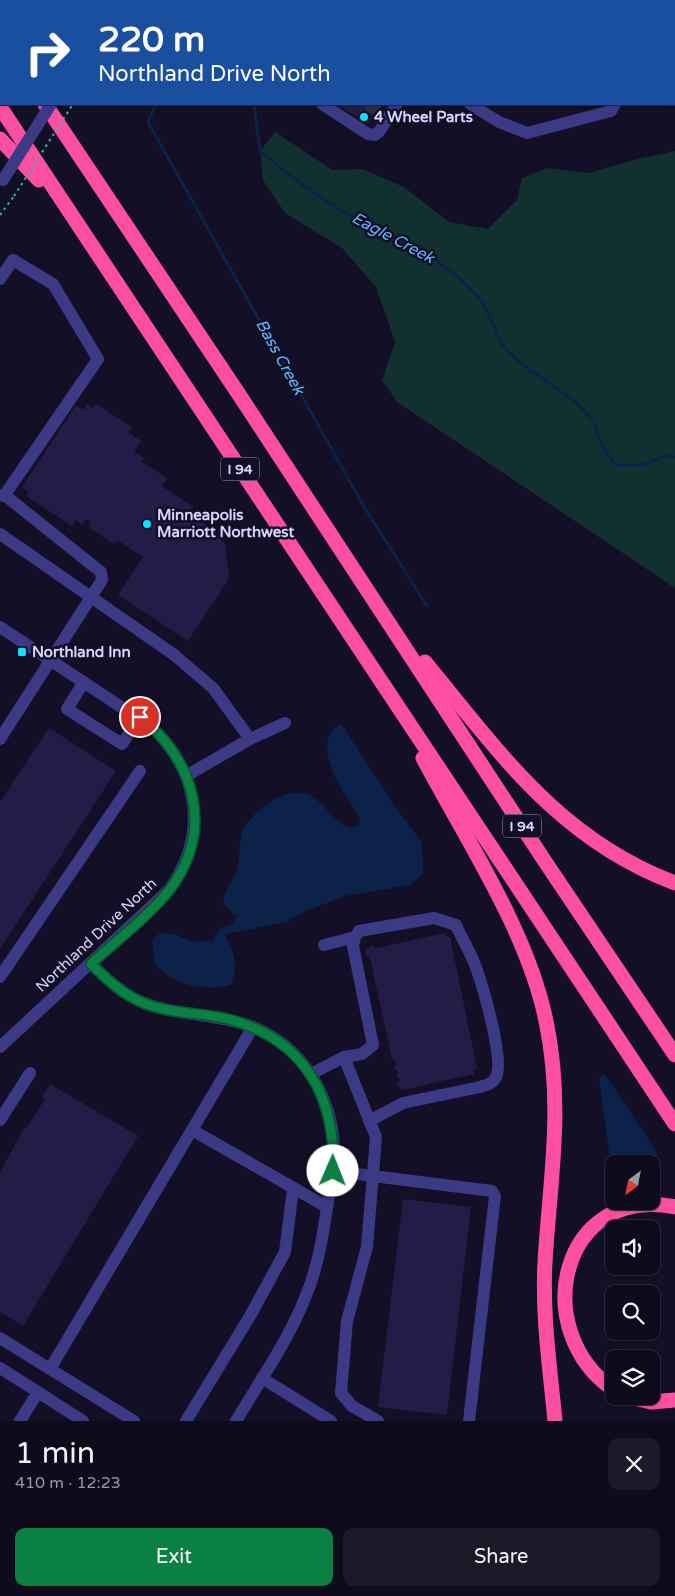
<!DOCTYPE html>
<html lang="en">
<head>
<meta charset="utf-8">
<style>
	:root { --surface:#0e0b1c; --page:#1c1929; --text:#f1f3f6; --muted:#9b9ba3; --line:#2e2b3b; --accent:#0b8043 }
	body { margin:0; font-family:"Varela Round",sans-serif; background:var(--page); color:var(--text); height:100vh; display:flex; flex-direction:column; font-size:19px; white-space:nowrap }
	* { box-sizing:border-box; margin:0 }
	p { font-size:16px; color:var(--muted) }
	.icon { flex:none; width:28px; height:28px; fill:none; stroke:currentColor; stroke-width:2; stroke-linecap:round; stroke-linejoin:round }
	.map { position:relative; height:1421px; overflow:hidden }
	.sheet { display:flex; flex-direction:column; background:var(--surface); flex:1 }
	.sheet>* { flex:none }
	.guide { position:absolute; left:0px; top:0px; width:675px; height:105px; box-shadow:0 1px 4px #0004,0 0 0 1px var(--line); background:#1a4fa0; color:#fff; overflow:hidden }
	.needle { width:32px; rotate:212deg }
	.controls { position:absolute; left:605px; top:1155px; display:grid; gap:10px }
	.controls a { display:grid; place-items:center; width:55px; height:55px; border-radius:10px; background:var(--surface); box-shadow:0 1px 4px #0004,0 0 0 1px var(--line); font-size:25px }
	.pin { position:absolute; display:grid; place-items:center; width:42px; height:42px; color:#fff; margin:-21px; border:2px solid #fff; border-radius:50%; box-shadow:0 1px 5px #0007 }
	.me { position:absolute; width:55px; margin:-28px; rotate:1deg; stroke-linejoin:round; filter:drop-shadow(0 0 4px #0008) }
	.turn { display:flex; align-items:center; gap:18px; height:105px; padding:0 15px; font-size:22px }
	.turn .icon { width:65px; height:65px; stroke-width:2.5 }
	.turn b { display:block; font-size:35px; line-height:42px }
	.round { display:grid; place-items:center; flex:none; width:52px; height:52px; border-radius:10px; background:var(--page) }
	.overview { display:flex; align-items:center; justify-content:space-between; height:85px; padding:0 15px }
	h1 { font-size:30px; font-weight:600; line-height:38px }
	.cta { display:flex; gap:10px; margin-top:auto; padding:10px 15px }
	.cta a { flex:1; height:58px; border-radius:10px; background:var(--accent); color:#fff; font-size:20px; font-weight:600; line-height:58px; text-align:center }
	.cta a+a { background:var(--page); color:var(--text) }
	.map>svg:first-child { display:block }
	.green { fill:#12302f }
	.water { fill:#0c2248 }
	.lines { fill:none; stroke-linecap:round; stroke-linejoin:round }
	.stream { stroke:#0c2248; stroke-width:3 }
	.building { fill:#241b47 }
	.minor-tunnel { stroke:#312d47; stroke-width:12; stroke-dasharray:12 6; stroke-linecap:butt }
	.path { stroke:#2fb8b0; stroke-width:2; stroke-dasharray:2.5 4; stroke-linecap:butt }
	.minor { stroke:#3d3a85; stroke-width:12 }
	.highway { stroke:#ff4fa3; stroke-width:15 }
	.path-bridge { stroke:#2fb8b0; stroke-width:2; stroke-dasharray:2.5 4; stroke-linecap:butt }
	.minor-bridge { stroke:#3d3a85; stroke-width:12 }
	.route-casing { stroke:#07532c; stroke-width:12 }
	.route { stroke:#0b8043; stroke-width:9 }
	.poi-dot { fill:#00e5ff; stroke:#130f26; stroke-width:2 }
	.labels { text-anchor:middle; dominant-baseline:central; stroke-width:5; stroke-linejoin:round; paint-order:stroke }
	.shield { fill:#130f26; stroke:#9e99be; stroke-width:1 }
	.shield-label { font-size:14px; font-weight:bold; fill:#d9d4ff }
	.poi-label { font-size:15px; font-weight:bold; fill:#d9d4ff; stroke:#130f26; text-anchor:start }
	.street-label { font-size:15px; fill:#d9d4ff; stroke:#130f26 }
	.water-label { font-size:16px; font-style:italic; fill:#62b6ff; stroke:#130f26 }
</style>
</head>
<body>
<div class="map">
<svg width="675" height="1421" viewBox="0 0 675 1421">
	<rect width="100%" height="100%" fill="#130f26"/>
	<path class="green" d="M275,132L332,170L362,169L404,187L449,222L488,229L517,200L522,178L547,168L589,173L633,160L675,151V588L397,402L382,380L395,342L376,287L342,248L285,213L263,180L260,151Z"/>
	<g class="water">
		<path d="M341,723L396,808L421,841L423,858V873L410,885L345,896L304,912L286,922L225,934C233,954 240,963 231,985C208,991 179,987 161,970C153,963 153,951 152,941L160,933L175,934L192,942L213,940L219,929L233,923L237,917L223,904C224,891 231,883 236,872C241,860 238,841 243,830C252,812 281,789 303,793C324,797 332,824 352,828L358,824L360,818C347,798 315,754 332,731C334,728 339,725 341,723Z"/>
		<path d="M602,1074L606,1076L653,1146C659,1156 659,1163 653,1173L651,1164H614V1172L611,1165L599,1080Z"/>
	</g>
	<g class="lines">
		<g class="stream">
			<path d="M236,0V1"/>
			<path d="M198,1L199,0"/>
			<path d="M156,104L148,122L363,505L427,606"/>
			<path d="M254,104L260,151L300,183L343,212L423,252L455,274L482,301L504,348L523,365L576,402L593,421L602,446L616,465H642L667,456L675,457"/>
		</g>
	</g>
	<g class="building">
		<path d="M337,104H380L368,124Z"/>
		<path d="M87,404L93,408L96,404L132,427L128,432L141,441L134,451L144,458L141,461L167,478L162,486L193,507L189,513L214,530L225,544L229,575L226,583L188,641L118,595L143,557L117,540L114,544L88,527L91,522L86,519L82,525L76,520L72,526L26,496L29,492L22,487L76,405L83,410Z"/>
		<path d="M49,728L116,771L0,949V802Z"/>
		<path d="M445,933L446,937H450L477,1069L473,1070L474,1074L402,1090L397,1084L400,1080L396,1075L398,1072L394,1067L397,1064L392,1059L370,958L365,955L366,951L372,945L376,948Z"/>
		<path d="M50,1084L138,1136L23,1326L0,1312V1173L24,1128L26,1129L45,1099L42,1097Z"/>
		<path d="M403,1199L471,1207L447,1415L378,1407Z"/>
	</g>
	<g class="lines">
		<path class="minor-tunnel" d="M368,104L388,118"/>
		<g class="path">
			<path d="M138,1V0"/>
			<path d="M0,215L14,196"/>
		</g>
		<g class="minor">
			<path d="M269,0V1"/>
			<path d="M312,0L314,1"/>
			<path d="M602,0L604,1"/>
			<path d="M102,1L103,0"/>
			<path d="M322,104L368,134L375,135L379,132L397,104"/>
			<path d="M470,104L499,122L527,133L611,111L615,104"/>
			<path d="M0,279L13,260L53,284L98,359L4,496"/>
			<path d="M0,495L7,497L101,572L102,580L0,739"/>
			<path d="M0,534L173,654L213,688L250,739L186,776"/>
			<path d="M0,627L153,728C200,775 208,835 169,890L0,1047"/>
			<path d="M84,682L67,709L122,744L140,717"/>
			<path d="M250,739L285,723"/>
			<path d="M324,945L355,937"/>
			<path d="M91,964C106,978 121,994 142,1002C181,1018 227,1012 266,1033C308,1056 332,1101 334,1148C335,1168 330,1188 327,1208C323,1234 319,1260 310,1285C293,1334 262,1377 236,1421"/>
			<path d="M0,977L140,771"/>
			<path d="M344,1057L362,1054L373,1045L353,946L355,937L359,931L434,918L456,925C461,937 468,948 473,960C481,979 505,1060 496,1077C492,1084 487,1085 480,1087L403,1103L369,1121"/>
			<path d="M311,1074L344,1057L376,1137L367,1247L347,1321L341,1393L352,1406L378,1421"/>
			<path d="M0,1120L30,1073"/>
			<path d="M192,1130L327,1207"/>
			<path d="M333,1171L492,1191L495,1196L469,1421"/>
			<path d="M0,1338L134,1421"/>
			<path d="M0,1368L38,1392L20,1421"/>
			<path d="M50,1369L253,1027"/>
			<path d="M262,1378L331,1421"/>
			<path d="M38,1392L83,1421"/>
			<path d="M186,1421L250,1316L285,1252L293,1189"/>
		</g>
		<g class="highway">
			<path d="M0,0L1,4"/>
			<path d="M0,37L1,39"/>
			<path d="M45,104L240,396L544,860L675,1055"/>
			<path d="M0,107L675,1124"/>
			<path d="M0,139L39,180"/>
			<path d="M425,662C500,753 560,840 675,883"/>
			<path d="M423,758C466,839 528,932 546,1021C564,1107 550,1178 545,1262C542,1315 550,1368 555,1421"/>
			<path d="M614,1390C527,1330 561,1184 675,1207"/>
			<path d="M625,1396L651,1402L675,1400"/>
		</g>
		<path class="path-bridge" d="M14,196L73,104"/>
		<path class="minor-bridge" d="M3,180L51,104"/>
	</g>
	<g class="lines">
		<defs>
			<path id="route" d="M140,717C194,760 215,828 171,888C149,916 117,940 91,964C106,978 120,992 139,1001C166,1014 199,1012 228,1019C304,1039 336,1096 333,1171"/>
		</defs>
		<use href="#route" class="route-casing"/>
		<use href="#route" class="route"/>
	</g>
	<g class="poi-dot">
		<circle cx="364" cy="117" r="5"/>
		<circle cx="147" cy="524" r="5"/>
		<rect x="17" y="647" width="10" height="10" rx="2.5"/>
	</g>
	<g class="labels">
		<g class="shield">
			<rect x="221" y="457.5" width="38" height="23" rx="4"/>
			<rect x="503" y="814.5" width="38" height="23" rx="4"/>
		</g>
		<g class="shield-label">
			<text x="240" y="469">I 94</text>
			<text x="522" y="826">I 94</text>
		</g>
		<g class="poi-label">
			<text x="374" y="117">4 Wheel Parts</text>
			<text x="157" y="515">Minneapolis<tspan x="157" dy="17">Marriott Northwest</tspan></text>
			<text x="32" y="652">Northland Inn</text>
		</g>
		<g class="street-label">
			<text transform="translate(96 935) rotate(-43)">Northland Drive North</text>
		</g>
		<g class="water-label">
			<text transform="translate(393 238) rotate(28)">Eagle Creek</text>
			<text transform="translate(280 357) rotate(61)">Bass Creek</text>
		</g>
	</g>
</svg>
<div class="controls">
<a><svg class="needle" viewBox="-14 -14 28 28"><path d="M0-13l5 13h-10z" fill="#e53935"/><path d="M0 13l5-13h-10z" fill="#9b9ba3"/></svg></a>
<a><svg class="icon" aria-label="sound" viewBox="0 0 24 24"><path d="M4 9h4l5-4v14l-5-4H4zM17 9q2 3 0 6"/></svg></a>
<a><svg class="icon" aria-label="search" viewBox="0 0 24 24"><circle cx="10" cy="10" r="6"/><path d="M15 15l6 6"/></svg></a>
<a><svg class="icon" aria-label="layers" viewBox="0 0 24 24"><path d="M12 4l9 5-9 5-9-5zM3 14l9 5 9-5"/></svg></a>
</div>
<div class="pin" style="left:140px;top:717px;background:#d93025"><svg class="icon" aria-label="arrive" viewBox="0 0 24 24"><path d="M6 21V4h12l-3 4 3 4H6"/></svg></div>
<svg class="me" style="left:333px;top:1171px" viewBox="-20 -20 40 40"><circle r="19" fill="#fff"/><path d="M0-13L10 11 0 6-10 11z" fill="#0b8043"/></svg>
<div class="guide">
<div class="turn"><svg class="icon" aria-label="right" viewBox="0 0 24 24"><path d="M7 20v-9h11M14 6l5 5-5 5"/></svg><div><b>220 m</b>Northland Drive North</div></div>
</div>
</div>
<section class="sheet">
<div class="overview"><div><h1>1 min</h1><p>410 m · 12:23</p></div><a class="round"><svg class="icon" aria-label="close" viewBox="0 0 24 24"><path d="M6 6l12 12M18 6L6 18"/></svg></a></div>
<div class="cta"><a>Exit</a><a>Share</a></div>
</section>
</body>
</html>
